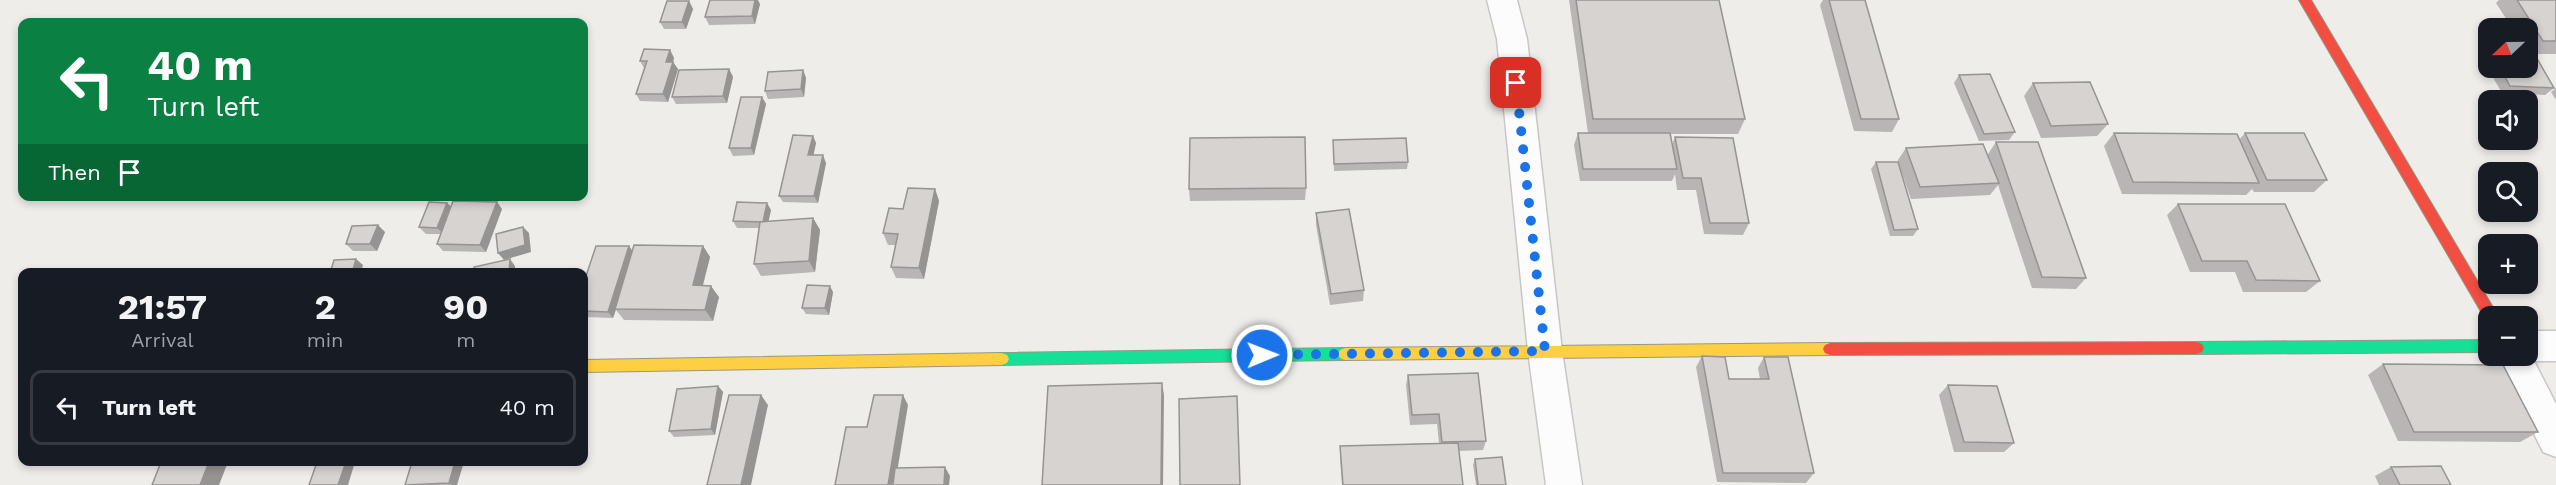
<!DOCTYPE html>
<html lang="en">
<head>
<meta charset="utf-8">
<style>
	:root { --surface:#171b24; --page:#20242c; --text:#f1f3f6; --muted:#9ea1a6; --line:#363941 }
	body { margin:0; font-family:"Work Sans",sans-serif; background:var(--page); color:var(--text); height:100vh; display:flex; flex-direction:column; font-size:22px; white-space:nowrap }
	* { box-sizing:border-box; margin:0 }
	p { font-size:20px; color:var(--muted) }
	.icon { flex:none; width:33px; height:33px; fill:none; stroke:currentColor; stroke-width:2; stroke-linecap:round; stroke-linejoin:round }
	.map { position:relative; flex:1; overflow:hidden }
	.side { position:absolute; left:18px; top:268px; width:570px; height:198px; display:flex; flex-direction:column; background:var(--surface); border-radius:12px; box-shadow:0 3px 9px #0003 }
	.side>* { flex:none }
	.hud { position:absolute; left:18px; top:18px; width:570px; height:183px; border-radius:12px; box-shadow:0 3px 9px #0003; background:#0b8043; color:#fff; overflow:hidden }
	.needle { width:39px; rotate:248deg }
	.fabs { position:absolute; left:2478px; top:18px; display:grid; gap:12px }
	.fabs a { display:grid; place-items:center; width:60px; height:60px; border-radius:12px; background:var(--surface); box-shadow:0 3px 9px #0003; font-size:30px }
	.pin { position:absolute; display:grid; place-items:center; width:51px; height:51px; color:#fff; margin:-26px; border-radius:12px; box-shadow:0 3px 9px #0006 }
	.me { position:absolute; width:66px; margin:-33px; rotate:89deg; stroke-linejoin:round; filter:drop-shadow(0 0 4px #0008) }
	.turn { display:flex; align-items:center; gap:21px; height:126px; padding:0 30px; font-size:27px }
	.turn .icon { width:78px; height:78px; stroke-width:2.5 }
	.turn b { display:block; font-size:42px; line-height:51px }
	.then { display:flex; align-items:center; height:57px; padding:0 30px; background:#0003; gap:12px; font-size:22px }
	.eta { display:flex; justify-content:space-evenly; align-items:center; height:102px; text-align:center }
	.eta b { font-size:36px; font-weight:700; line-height:42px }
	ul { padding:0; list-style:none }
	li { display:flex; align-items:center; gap:18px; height:75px; margin:0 12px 9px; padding:0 18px; border:3px solid var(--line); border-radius:12px }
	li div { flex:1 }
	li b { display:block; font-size:22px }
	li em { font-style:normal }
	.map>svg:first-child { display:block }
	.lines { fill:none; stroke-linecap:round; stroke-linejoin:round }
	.street-casing { stroke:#c8c7c6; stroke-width:3 }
	.fast-casing { stroke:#969982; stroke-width:2 }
	.slow-casing { stroke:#969982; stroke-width:2 }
	.jam-casing { stroke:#969982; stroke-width:2 }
	.street { fill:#fdfcfc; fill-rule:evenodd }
	.fast { fill:#16e098; fill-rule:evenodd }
	.slow { fill:#ffcf43; fill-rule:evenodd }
	.jam { fill:#f24e42; fill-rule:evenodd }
	.wall { fill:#b8b5b4 }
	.shaded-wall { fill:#969492 }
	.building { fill:#d6d3d1; stroke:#969492; stroke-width:1.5 }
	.route { stroke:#1a73e8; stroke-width:10; stroke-dasharray:0 18 }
</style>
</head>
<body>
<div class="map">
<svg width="2556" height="485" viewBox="0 0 2556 485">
	<rect width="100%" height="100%" fill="#efedea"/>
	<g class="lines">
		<defs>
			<g id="street">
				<path d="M1487,0H1517L1527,39L1562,351L1582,485H1546L1528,351L1497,39Z"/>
				<path d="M2528,331H2556V361H2534L2556,404V457L2543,452L2496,356H2528Z"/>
			</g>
			<g id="fast">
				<path d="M2488,340V352L2197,354L2192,352L2190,348L2192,344L2197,342Z"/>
				<path d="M1345,348L1350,350L1352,354L1350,358L1345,360L1002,365L997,363L995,359L997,355L1002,353Z"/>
			</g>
			<g id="slow">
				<path d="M1830,343L1835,345L1837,349L1835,353L1830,355L1345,360L1340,358L1338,354L1340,350L1345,348Z"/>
				<path d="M1002,353L1007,355L1009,359L1007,363L1002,365L584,372V360Z"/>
			</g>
			<g id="jam">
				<path d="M2299,0H2311L2498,316H2488V321L2486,320Z"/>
				<path d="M2197,342L2202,344L2204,348L2202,352L2197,354L1830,355L1825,353L1823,349L1825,345L1830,343Z"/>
			</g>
		</defs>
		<use href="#street" class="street-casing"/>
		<use href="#fast" class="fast-casing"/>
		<use href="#slow" class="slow-casing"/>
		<use href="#jam" class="jam-casing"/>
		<use href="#street" class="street"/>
		<use href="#fast" class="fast"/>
		<use href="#slow" class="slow"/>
		<use href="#jam" class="jam"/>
	</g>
	<g class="wall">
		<path d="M1569,0H1719L1745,119L1738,134H1671L1672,144L1675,137L1749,223L1743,235L1704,234L1696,190H1677L1675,174L1672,181H1580L1574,145L1578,133H1588Z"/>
		<path d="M1823,0H1865L1899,119L1892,132L1854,131L1820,5Z"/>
		<path d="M2499,0H2556V54H2528V28H2512L2496,3Z"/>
		<path d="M689,1L693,9L686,29H664L660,22Z"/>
		<path d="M760,4L755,24L709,25L705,17Z"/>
		<path d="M670,50L674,58L673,62L678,69L668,102L640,101L636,94L644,68L640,61Z"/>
		<path d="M2488,58V68H2528L2554,88L2545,95L2502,93L2484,62Z"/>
		<path d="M729,69L733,77L727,103L676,104L672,97Z"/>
		<path d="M803,70L806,78L804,97L768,99L765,91Z"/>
		<path d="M1959,75L2015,132L2009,140L1979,141L1954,83Z"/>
		<path d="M2033,83L2108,124L2097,136L2041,138L2024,96Z"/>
		<path d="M2556,88V100L2551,92Z"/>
		<path d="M762,97L766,104L754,155L733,156L729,148Z"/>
		<path d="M2114,133L2239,140L2245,133L2327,180L2314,192H2254L2252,189L2246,195L2122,194L2104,146Z"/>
		<path d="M813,136L816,143L813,155L826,163L818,203L783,202L779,196Z"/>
		<path d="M1333,140L1408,162L1407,169L1334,171Z"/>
		<path d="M1996,142L2086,278L2076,289L2032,288L1998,185L1990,195L1911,199L1899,165L1918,229L1913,236H1890L1871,169L1876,162H1898V160L1906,148L1988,154Z"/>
		<path d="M1306,188L1305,200L1190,201L1189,189Z"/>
		<path d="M935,189L939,201L924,279L896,278L891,267L895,245H888L883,233Z"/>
		<path d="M2178,204L2320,281L2306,292H2243L2235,272H2190L2167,215Z"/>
		<path d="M451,207L502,209L486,252L443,251L437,244L441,234H426L419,227Z"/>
		<path d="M771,210L768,222L813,218L820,230L815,272L761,276L754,264L759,228H737L733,221Z"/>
		<path d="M1316,213L1364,290L1363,301L1330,305L1316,225Z"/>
		<path d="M385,232L377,251H353L346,244Z"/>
		<path d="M703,246L710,257L703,285L719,297L713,321L624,320L616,310L613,318L584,317V282Z"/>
		<path d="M833,292L829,315L806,314L802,308Z"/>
		<path d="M1702,356L1729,379H1760L1758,368L1764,357L1814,473L1806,483L1717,482L1696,367Z"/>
		<path d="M2383,364L2538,432L2520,442L2398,441L2368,375Z"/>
		<path d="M1408,375L1486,441L1483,450L1459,451L1463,485H1342L1340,456V446L1439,443L1437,424L1410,425L1406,385Z"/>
		<path d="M1948,385L2014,443L2004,452H1954L1939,395Z"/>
		<path d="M718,386L723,392L715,435L674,437L669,431Z"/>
		<path d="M1475,459L1506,485H1476L1473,465Z"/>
		<path d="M412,462L457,485H405Z"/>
		<path d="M2391,467L2451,485H2379L2375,476Z"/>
	</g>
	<g class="shaded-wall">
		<path d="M755,0H758L760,4L755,24L752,16Z"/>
		<path d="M689,1L693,9L686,29L682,22Z"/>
		<path d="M670,50L674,58L670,70L666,62Z"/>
		<path d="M673,62L678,69L668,102L663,94Z"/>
		<path d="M729,69L733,77L727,103L723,96Z"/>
		<path d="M803,70L806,78L804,97L801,89Z"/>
		<path d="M762,97L766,104L754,155L751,148Z"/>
		<path d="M813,136L816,143L812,162L808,155Z"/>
		<path d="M823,155L826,163L818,203L814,196Z"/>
		<path d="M935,189L939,201L924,279L919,268Z"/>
		<path d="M497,202L502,209L486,252L480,245Z"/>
		<path d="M447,203L454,209L444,234L437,228Z"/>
		<path d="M767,203L771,210L767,228L763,222Z"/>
		<path d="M813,218L820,230L815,272L809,261Z"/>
		<path d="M378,225L385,232L377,251L370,244Z"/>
		<path d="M523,227L529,233L531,252L504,260L498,253Z"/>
		<path d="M629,246L634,253L613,318L608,312Z"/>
		<path d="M703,246L710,257L700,296L693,285Z"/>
		<path d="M356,259L363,265L361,273H352Z"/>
		<path d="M510,259L515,266V273H509Z"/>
		<path d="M711,286L719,297L713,321L705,310Z"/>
		<path d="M830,286L833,292L829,315L825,308Z"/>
		<path d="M1162,383L1164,395L1163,485H1161Z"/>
		<path d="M718,386L723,392L715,435L711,429Z"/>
		<path d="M761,395L768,405L751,485H741Z"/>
		<path d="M903,395L908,405L895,485H888Z"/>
		<path d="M209,462H228L219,485H200Z"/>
		<path d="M346,462H355L348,485H338Z"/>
		<path d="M455,462H464L457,485H452L449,483Z"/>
		<path d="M945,467L950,476L949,485H944Z"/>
	</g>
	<g class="building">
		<path d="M710,0H755L752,16L705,17Z"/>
		<path d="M1576,0H1719L1745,119H1593Z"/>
		<path d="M1829,0H1865L1899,119H1861Z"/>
		<path d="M2517,0H2556V41H2543Z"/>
		<path d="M667,1H689L682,22H660Z"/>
		<path d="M644,49L670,50L666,62H673L663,94H636L647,61H640Z"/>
		<path d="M2528,55H2535L2554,88L2510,86L2500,68H2528Z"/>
		<path d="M729,69L723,96L672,97L679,70Z"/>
		<path d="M803,70L801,89L765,91L768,72Z"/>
		<path d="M1990,74L2015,132L1984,134L1959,75Z"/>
		<path d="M2090,82L2108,124L2051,126L2033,83Z"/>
		<path d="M741,97H762L751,148H729Z"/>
		<path d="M1578,133H1670L1677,169H1583Z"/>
		<path d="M2114,133L2237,134L2259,183L2133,182Z"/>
		<path d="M2245,133H2304L2327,180H2267Z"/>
		<path d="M793,135L813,136L808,155H823L814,196H779Z"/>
		<path d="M1305,137L1306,188L1189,189L1190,138Z"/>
		<path d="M1675,137L1733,138L1749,223H1710L1701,178H1683Z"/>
		<path d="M1406,138L1408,162L1334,164L1333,140Z"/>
		<path d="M1996,142H2038L2086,278L2042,277Z"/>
		<path d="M1983,144L1999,183L1920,187L1906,148Z"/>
		<path d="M1876,162H1898L1918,229L1894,230Z"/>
		<path d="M908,188L935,189L919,268L891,267L898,234L883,233L889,208L903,209Z"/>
		<path d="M453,201L497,202L480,245L437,244Z"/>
		<path d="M429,202L447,203L437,228L419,227Z"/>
		<path d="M737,202L767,203L763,222L733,221Z"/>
		<path d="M2178,204H2285L2320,281L2256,280L2247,261H2202Z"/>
		<path d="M1349,209L1364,290L1331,294L1316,213Z"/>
		<path d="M813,218L809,261L754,264L760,222Z"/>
		<path d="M378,225L370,244H346L352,226Z"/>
		<path d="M523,227L525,245L498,253L496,234Z"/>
		<path d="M634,245L703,246L693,285L711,286L705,310L615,309Z"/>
		<path d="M596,246H629L608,312L584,311V282Z"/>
		<path d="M356,259L352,273H330L334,260Z"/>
		<path d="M510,259L509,273H474V267Z"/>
		<path d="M807,285L830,286L825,308H802Z"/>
		<path d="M1702,356L1725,357L1729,379H1769L1764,357H1788L1814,473H1723Z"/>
		<path d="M2383,364L2503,365L2538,432H2414Z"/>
		<path d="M1478,373L1486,441L1442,442L1439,414L1412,415L1408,375Z"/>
		<path d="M1162,383L1161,485H1042L1048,386Z"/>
		<path d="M1948,385L1997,386L2014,443L1964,442Z"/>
		<path d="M718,386L711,429L669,431L677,389Z"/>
		<path d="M729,395H761L741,485H707Z"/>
		<path d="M874,395H903L888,485H835L846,427H867Z"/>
		<path d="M1237,396L1240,485H1180L1179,399Z"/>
		<path d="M1458,443L1463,485H1343L1340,446Z"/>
		<path d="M1502,457L1506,485H1478L1475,459Z"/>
		<path d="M161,462H209L200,485H152Z"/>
		<path d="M317,462H346L338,485H309Z"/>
		<path d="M412,462H455L449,483L405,485Z"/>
		<path d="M2441,466L2451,485H2400L2391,467Z"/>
		<path d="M945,467L944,485H893L895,468Z"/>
	</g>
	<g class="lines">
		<path class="route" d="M1262,355L1545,351L1516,83"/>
	</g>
</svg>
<div class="fabs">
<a><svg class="needle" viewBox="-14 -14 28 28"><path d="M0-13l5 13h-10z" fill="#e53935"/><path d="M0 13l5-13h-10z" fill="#9ea1a6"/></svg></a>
<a><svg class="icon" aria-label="sound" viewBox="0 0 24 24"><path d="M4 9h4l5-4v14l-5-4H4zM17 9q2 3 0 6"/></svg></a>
<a><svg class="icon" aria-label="search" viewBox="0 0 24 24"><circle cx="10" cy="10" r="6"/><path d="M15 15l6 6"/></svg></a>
<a>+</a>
<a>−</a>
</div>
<div class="pin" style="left:1516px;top:83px;background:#d93025"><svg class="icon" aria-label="arrive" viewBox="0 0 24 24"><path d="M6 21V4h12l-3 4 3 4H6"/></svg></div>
<svg class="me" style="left:1262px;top:355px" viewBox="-20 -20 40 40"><circle r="17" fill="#1a73e8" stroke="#fff" stroke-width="3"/><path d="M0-11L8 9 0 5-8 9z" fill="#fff"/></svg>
<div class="hud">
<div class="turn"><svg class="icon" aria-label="left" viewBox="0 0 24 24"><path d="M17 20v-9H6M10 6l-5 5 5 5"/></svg><div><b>40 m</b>Turn left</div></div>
<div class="then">Then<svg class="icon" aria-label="arrive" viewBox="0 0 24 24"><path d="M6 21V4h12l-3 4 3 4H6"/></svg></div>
</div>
<section class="side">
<div class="eta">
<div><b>21:57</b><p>Arrival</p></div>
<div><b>2</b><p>min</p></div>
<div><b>90</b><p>m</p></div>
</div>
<ul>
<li><svg class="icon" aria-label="left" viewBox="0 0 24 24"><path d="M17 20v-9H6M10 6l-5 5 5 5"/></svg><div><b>Turn left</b></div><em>40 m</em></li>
</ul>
</section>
</div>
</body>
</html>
